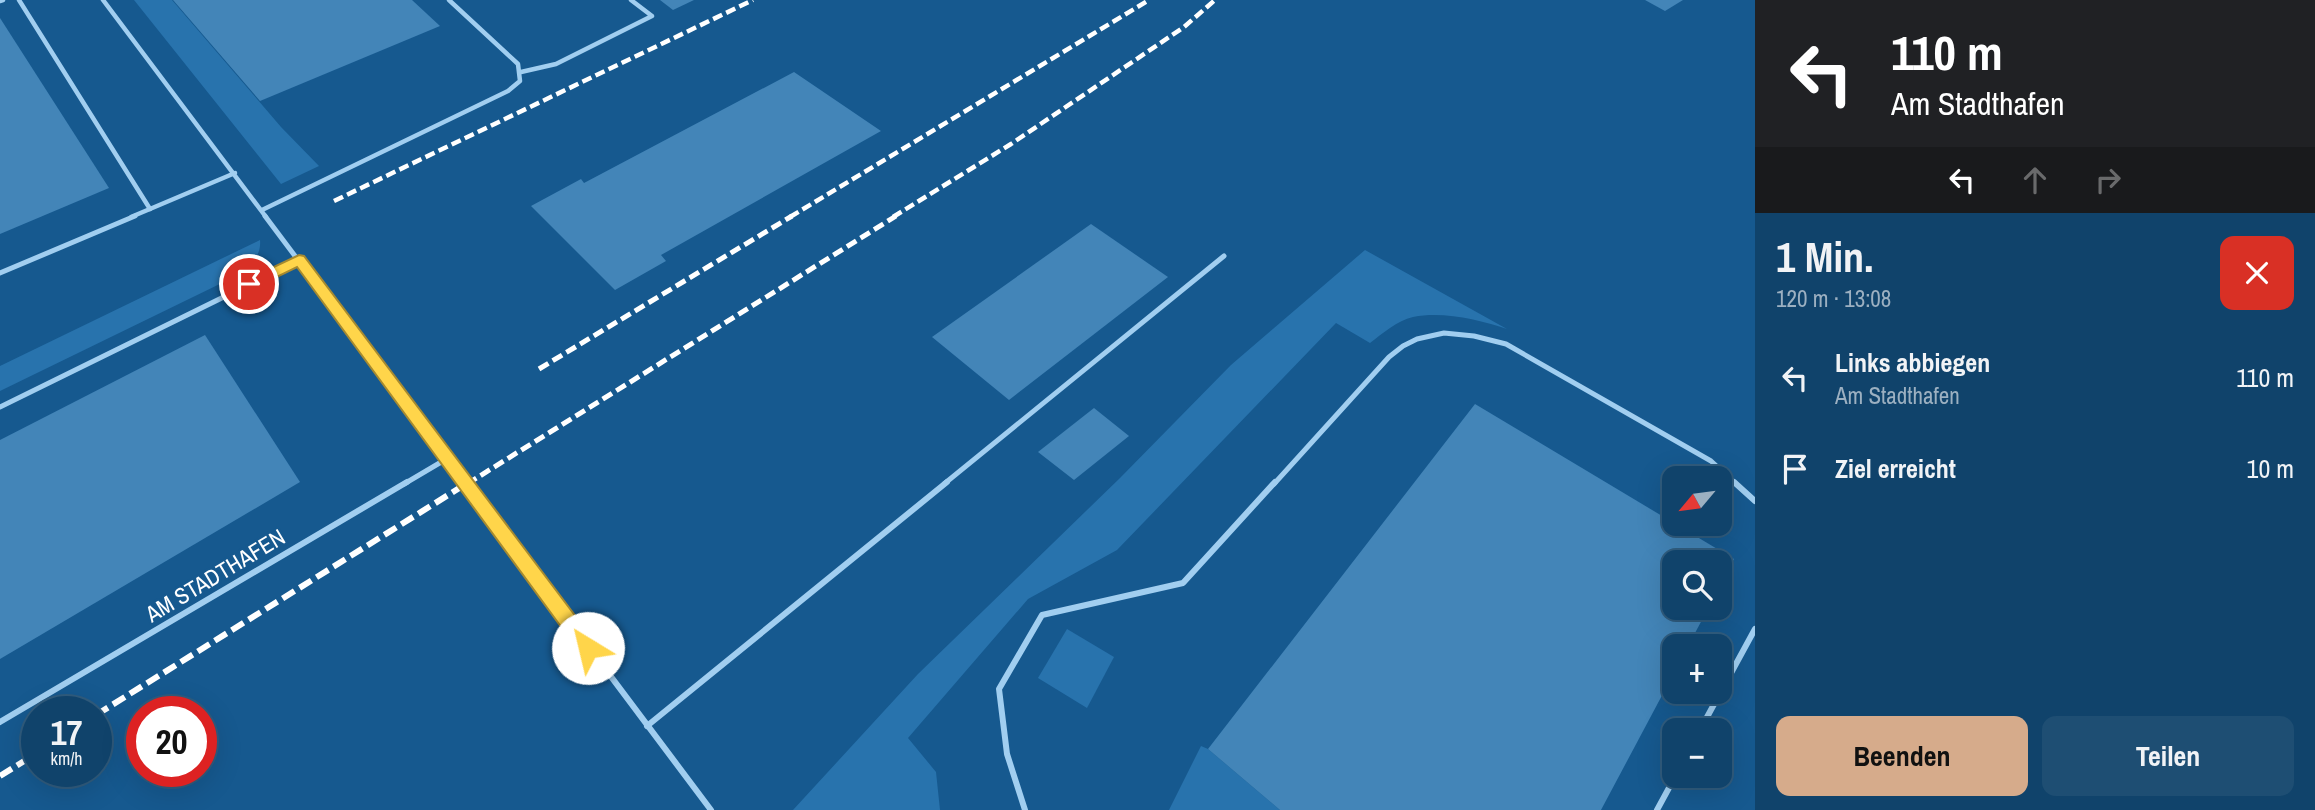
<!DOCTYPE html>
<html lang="de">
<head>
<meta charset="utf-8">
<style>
	:root { --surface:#10436b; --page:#1e4e73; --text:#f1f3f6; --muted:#9cb0c1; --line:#305c7e; --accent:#d6ab8b }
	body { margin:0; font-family:"Archivo Narrow",sans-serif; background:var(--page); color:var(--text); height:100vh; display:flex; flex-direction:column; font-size:26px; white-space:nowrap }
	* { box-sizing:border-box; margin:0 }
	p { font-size:23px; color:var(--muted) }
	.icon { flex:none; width:38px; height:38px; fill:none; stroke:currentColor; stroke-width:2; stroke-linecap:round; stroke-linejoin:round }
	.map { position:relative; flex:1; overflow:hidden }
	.panel { display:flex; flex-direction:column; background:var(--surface); width:560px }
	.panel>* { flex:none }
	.hud { background:#202124; color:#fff; overflow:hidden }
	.needle { width:46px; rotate:241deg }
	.fabs { position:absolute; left:1662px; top:466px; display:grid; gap:14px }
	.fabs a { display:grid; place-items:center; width:70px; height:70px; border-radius:14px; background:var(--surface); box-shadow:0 7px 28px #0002,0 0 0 2px var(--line); font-size:35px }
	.speed { position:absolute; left:21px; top:696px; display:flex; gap:14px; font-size:35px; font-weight:700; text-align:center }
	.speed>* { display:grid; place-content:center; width:91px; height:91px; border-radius:50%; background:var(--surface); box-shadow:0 7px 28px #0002,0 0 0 2px var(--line); line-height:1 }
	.speed small { font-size:18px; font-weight:400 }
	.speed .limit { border:10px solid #d22; background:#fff; color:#111 }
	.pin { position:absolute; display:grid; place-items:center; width:60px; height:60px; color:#fff; margin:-30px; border:4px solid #fff; border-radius:50%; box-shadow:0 2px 7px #0007 }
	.me { position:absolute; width:77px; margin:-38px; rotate:324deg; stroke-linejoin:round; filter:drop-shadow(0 0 5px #0008) }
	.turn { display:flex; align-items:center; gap:24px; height:147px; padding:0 21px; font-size:32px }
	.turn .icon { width:91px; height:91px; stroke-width:2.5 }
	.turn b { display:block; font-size:49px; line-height:60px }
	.lanes { display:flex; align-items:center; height:66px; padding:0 21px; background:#0003; justify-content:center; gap:35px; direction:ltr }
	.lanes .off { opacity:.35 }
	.round { display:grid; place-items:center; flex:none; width:74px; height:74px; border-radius:14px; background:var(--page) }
	.headline { display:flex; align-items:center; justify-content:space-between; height:119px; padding:0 21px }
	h1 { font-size:42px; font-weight:700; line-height:52px }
	.primary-button { display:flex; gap:14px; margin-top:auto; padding:14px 21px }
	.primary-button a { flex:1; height:80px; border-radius:14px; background:var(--accent); color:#111; font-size:28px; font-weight:700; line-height:80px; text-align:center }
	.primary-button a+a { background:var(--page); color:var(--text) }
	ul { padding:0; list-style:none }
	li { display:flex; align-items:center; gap:21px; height:91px; padding:0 21px }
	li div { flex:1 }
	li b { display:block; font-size:26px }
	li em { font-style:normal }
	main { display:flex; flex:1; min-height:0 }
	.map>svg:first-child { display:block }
	.green { fill:#2873ad }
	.building { fill:#4385b8 }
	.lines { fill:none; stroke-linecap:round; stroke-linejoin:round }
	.service-far2 { stroke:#a1cef0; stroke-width:4.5 }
	.service-far1 { stroke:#a1cef0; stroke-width:5 }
	.service { stroke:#a1cef0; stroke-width:6 }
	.rail-far2 { stroke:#fff; stroke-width:4.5; stroke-dasharray:10 4.5; stroke-linecap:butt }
	.rail-far1 { stroke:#fff; stroke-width:5; stroke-dasharray:11 5; stroke-linecap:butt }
	.rail { stroke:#fff; stroke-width:6; stroke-dasharray:14 6; stroke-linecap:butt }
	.route { fill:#ffd54a; stroke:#a68a30; stroke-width:2 }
	.labels { text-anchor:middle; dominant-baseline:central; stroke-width:5; stroke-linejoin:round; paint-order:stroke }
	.street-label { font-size:23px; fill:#fff; stroke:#16598f }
</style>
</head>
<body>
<main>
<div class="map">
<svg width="1755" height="810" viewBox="0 0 1755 810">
	<rect width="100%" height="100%" fill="#16598f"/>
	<g class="green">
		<path d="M134,0H172L281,127L319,166L281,184Z"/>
		<path d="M260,240C262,261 243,270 228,280L0,391V366Z"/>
		<path d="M1365,250L1507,329C1479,320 1444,311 1413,317C1397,321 1383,333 1370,343L1336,323L1117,550L1028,599L908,738L936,772L940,810H793L918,674L1120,478L1231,365Z"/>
		<path d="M1067,629L1114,657L1087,708L1038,678Z"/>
		<path d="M1201,746L1208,749L1280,810H1169Z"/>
	</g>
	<g class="building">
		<path d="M173,0H412L440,26L260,101Z"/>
		<path d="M660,0H694L673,10Z"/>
		<path d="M1645,0H1683L1665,11Z"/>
		<path d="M0,18L109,188L0,234Z"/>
		<path d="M794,72L881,131L661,255L666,261L615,290L531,206L581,179L584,183Z"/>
		<path d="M1091,224L1168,277L1009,400L932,337Z"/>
		<path d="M205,335L300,482L0,659V440Z"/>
		<path d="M1475,404L1734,559L1720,586V562H1675V607H1709L1688,646H1675V671L1601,810H1280L1208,749Z"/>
		<path d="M1094,408L1129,436L1074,480L1038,452Z"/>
	</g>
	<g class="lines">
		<g class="service-far2">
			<path d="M19,0L150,209"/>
			<path d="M103,0L266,217"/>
			<path d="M0,1L3,0"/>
			<path d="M521,72L556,64L652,16L631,0"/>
			<path d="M262,210L508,91L520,81L518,64L449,0"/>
			<path d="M131,217L235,173"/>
		</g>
		<g class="service-far1">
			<path d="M265,216L466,484"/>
			<path d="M0,273L135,216"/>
			<path d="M0,407L299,260"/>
			<path d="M404,484L448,458"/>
			<path d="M944,484L1224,256"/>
			<path d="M1274,484L1389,357L1403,346L1417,339L1444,333L1474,336L1506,344L1711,461L1736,484"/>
		</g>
		<g class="service">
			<path d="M465,482L711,810"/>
			<path d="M1734,482L1755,501"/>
			<path d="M0,722L407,482"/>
			<path d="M647,726L947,482"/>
			<path d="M1700,730L1755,629"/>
			<path d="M1025,810L1007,754L999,689L1042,615L1183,583L1275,482"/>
			<path d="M1657,810L1676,775"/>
		</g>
		<g class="rail-far2">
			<path d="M334,201L753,0"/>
			<path d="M790,217L1149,0"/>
			<path d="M893,217L1011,144L1184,27L1215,0"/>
		</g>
		<g class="rail-far1">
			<path d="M539,369L792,216"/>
			<path d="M467,484L896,216"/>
		</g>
		<g class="rail">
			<path d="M96,715L469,482"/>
			<path d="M0,776L37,753"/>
		</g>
	</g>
	<path class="route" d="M299,255L304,256L595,642L597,648L595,654L588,657L581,654L297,267L254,288H244L242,284L244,281Z"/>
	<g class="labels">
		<g class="street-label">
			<text transform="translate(215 575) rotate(-31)">AM STADTHAFEN</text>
		</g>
	</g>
</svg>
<div class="fabs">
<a><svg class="needle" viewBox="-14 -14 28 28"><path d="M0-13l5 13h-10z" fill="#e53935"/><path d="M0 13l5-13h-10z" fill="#9cb0c1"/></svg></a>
<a><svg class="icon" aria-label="search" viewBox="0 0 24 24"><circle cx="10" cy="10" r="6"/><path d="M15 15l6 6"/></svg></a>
<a>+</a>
<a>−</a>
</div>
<div class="speed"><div>17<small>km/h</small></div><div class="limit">20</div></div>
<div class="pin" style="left:249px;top:284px;background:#d93025"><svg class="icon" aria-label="arrive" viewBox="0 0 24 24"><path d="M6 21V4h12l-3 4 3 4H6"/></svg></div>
<svg class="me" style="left:588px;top:648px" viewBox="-20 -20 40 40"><circle r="19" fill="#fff"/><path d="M0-13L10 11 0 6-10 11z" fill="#ffd54a"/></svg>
</div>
<section class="panel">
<div class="hud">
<div class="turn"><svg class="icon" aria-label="left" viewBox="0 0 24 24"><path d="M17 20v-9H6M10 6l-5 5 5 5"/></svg><div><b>110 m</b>Am Stadthafen</div></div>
<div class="lanes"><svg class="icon" aria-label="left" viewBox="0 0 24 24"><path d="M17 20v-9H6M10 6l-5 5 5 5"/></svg><svg class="icon off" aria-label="ahead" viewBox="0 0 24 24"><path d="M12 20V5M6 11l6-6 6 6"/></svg><svg class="icon off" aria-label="right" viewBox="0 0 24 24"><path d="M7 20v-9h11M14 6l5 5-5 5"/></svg></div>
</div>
<div class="headline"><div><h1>1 Min.</h1><p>120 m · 13:08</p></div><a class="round" style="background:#d93025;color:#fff"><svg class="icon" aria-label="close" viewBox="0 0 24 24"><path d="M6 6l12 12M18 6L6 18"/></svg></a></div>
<ul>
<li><svg class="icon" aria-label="left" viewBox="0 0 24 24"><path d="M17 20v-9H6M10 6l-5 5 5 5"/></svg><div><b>Links abbiegen</b><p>Am Stadthafen</p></div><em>110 m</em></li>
<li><svg class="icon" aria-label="arrive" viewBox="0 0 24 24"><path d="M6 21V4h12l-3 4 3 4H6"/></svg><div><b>Ziel erreicht</b></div><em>10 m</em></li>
</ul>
<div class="primary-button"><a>Beenden</a><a>Teilen</a></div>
</section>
</main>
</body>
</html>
